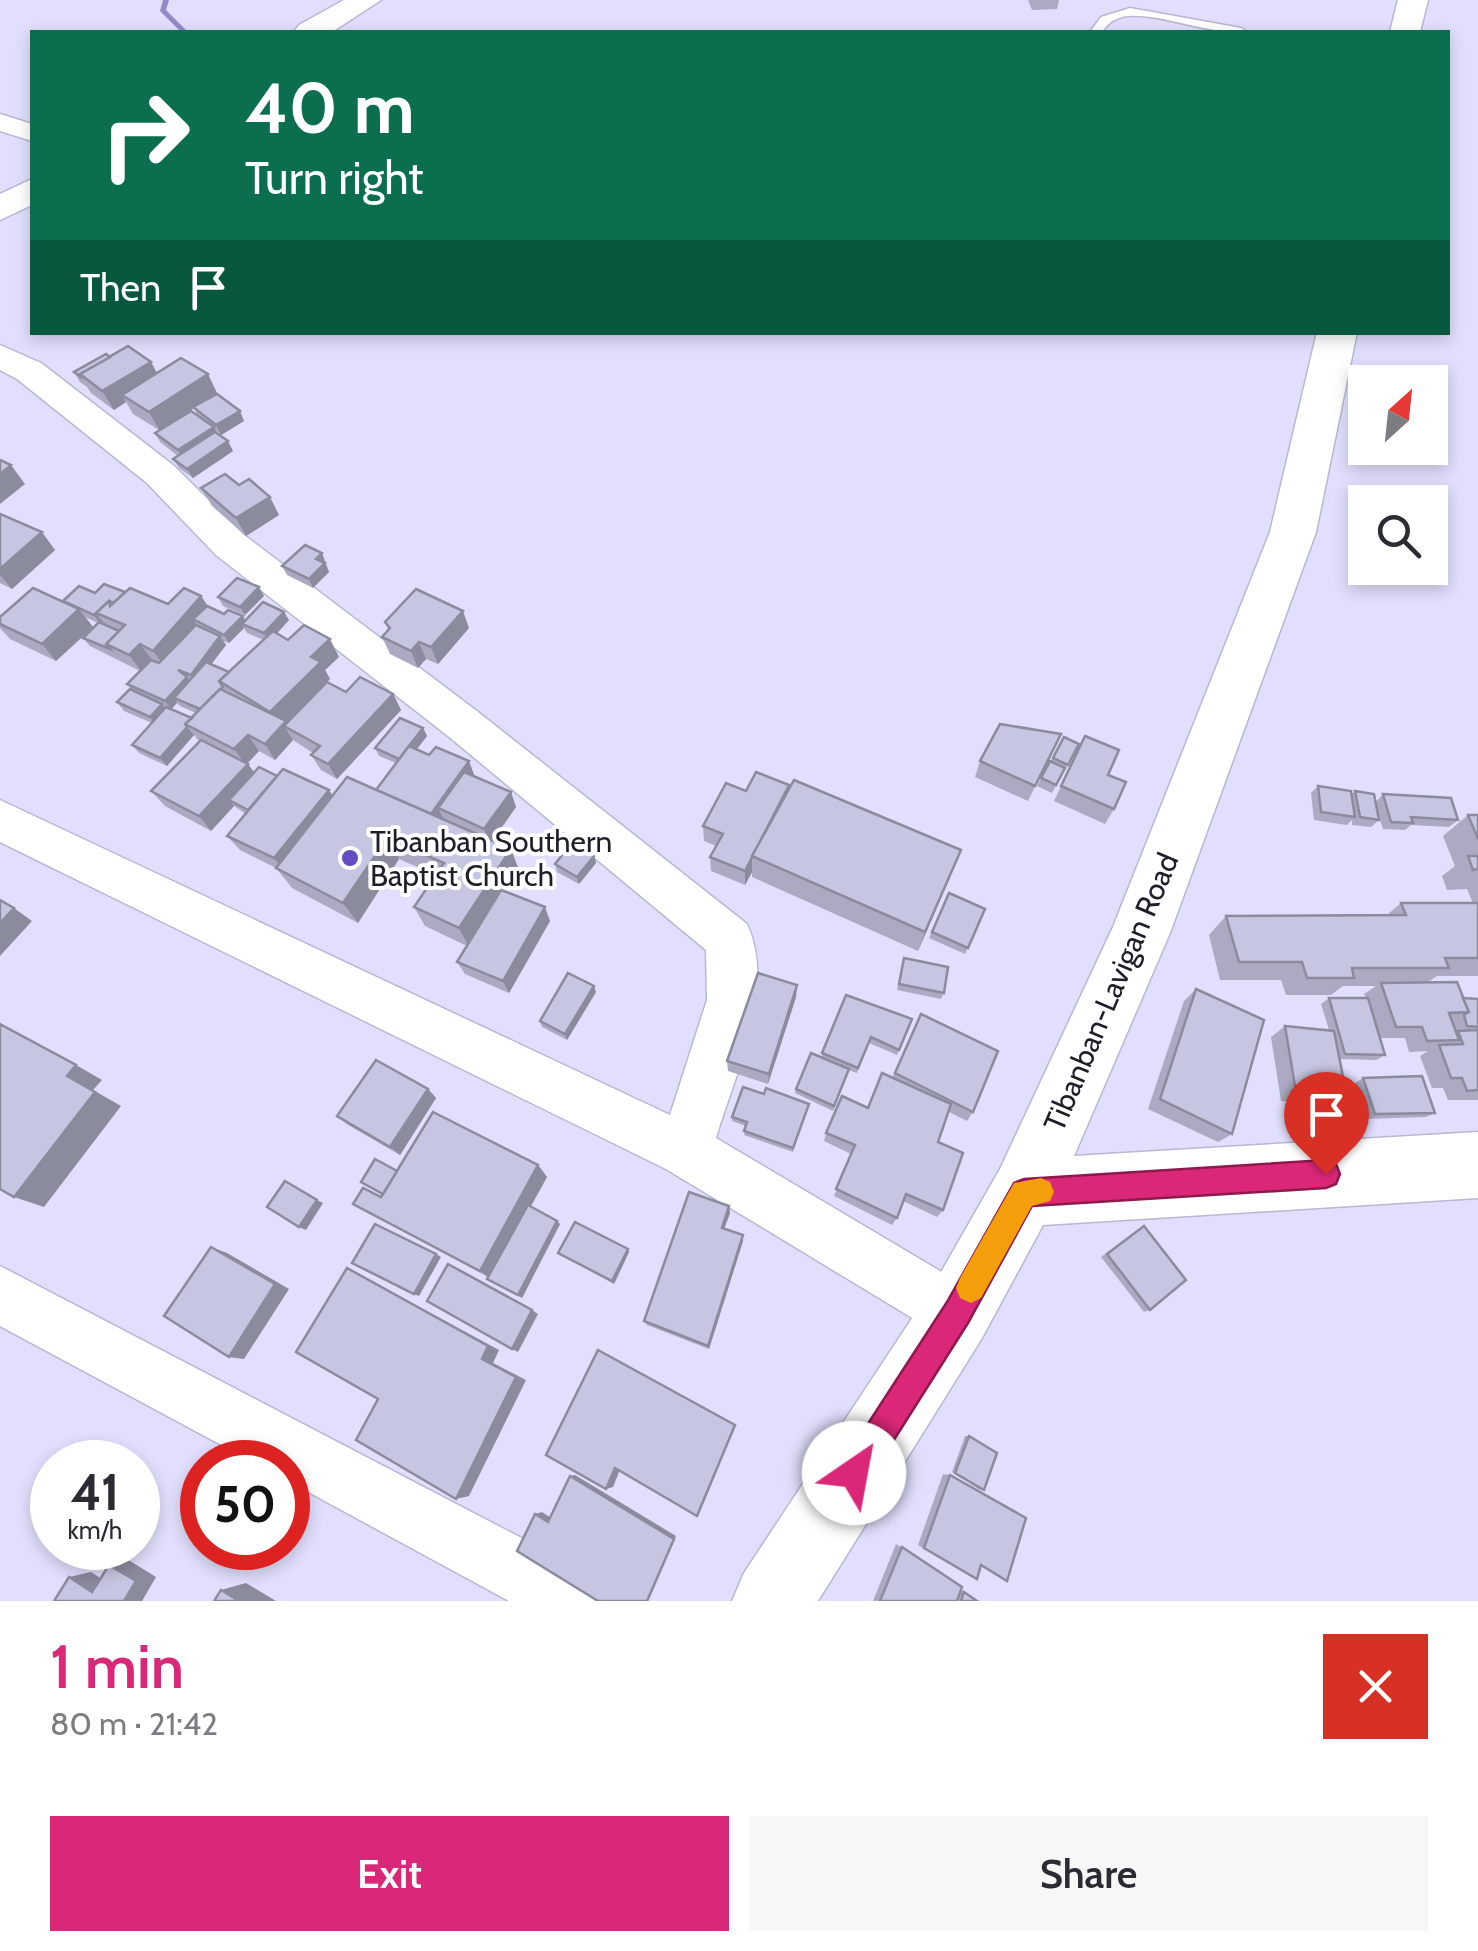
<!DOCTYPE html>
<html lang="en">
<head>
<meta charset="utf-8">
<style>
	:root { --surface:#fff; --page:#f7f7f7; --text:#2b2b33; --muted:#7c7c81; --accent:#db2777 }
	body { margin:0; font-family:Cabin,sans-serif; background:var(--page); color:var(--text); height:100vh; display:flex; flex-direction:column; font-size:38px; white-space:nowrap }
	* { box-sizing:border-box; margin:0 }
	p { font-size:32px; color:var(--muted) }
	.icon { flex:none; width:55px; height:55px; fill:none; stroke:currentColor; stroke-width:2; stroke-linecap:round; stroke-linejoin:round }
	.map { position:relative; height:1601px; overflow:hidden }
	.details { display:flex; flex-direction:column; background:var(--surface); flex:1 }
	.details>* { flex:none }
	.banner { position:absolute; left:30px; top:30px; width:1420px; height:305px; border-radius:0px; box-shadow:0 5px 15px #0003; background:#0b6e4f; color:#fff; overflow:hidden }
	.needle { width:65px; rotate:27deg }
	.tools { position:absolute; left:1348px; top:365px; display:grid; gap:20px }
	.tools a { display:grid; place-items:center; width:100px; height:100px; border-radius:0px; background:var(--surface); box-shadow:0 5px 15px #0003; font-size:50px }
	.speed { position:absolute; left:30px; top:1440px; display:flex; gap:20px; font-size:50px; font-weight:700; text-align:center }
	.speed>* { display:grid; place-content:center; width:130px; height:130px; border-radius:50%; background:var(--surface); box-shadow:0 5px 15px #0003; line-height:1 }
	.speed small { font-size:25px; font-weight:400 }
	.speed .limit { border:15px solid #d22; background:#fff; color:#111 }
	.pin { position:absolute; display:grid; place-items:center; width:85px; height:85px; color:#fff; margin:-102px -42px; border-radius:50% 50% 50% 0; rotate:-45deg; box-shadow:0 0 10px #0007 }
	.pin .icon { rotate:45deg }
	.me { position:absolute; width:110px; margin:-55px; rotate:33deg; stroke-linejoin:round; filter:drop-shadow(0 0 8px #0008) }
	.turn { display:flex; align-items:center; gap:35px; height:210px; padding:0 50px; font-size:45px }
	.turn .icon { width:130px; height:130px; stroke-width:2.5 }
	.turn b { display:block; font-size:70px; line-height:85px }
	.then { display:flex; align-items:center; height:95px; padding:0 50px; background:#0003; gap:20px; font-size:38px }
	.round { display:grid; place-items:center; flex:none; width:105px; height:105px; border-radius:0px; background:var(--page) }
	.head { display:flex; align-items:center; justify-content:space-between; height:170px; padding:0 50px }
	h1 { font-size:60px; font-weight:600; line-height:75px; color:var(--accent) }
	.cta { display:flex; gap:20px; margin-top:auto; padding:20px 50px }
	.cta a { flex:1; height:115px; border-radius:0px; background:var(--accent); color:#fff; font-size:40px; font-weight:600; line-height:115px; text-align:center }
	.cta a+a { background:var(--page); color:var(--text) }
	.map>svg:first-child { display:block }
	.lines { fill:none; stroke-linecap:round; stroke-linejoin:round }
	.stream { fill:#918bca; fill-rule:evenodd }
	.lane-casing { stroke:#b8b7d4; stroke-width:3 }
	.street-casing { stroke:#b8b7d4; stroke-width:3 }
	.secondary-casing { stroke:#b8b7d4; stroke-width:3 }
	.lane { fill:#fff; fill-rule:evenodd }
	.street { fill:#fff; fill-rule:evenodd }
	.secondary { fill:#fff; fill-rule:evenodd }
	.wall { fill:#abaac2; fill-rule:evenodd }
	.shaded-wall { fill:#8b8b9e }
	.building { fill:#c7c6e2; stroke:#8b8b9e; stroke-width:2.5 }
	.route { fill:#db2777; stroke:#8e194d; stroke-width:2.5 }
	.slow { fill:#f59e0b }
	.poi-dot { fill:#644cc5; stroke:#fff; stroke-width:4 }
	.labels { text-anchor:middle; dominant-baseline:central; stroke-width:8; stroke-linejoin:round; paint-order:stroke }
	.poi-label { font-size:30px; fill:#1e1d28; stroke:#fff; text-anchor:start }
	.street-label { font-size:30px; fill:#1e1d28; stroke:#fff }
</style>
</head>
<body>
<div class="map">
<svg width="1478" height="1601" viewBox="0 0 1478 1601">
	<rect width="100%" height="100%" fill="#e1dffd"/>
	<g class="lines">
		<path class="stream" d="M163,0H169L166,10L188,32H181L160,11Z"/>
		<defs>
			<path id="lane" d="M1130,8L1241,28L1247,32C1207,35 1166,14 1128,16C1116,17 1108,23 1102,32H1090L1101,17Z"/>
			<g id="street">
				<path d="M0,114L32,124V141L0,131Z"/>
				<path d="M0,345L41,363L173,465L244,535L478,712L747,924C777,990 735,1073 716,1138L977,1293L986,1313L977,1333L957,1342L937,1333L666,1169L0,842V800L670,1115L707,1000L706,950L448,736L216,555L147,483L17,379L0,370Z"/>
				<path d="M0,1266L598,1578L608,1601H509L288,1481V1462H253L0,1326Z"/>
			</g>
			<g id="secondary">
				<path d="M344,0H381L332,32H294L299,25Z"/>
				<path d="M1398,0H1428L1420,32H1390Z"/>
				<path d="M32,179V205L0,220V194Z"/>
				<path d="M1317,332H1357L1316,532L1170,933L1074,1156L1478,1132V1198L1043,1225L982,1338L818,1601H732L744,1573L932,1288L1000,1169L1113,927L1270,532Z"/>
			</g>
		</defs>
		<use href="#lane" class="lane-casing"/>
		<use href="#street" class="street-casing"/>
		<use href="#secondary" class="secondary-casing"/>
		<use href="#lane" class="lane"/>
		<use href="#street" class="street"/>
		<use href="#secondary" class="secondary"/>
	</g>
	<g class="wall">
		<path d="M1028,0H1059L1057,9L1032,10Z"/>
		<path d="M110,357L151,362L157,373L217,393L208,398L244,421L221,435L215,429L233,451L193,478L179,468L173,459L178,456L160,442L155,433L159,430L133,414L126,402L114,410L91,393L87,387L80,382L74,372ZM194,408L198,416L181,417Z"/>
		<path d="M201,488L279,515L246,536L212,506Z"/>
		<path d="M0,514L55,550L12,589L0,583Z"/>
		<path d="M327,562L325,563L329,572L313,588L287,575L282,566Z"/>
		<path d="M125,592L168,604L201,596L208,606L224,614L243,616L245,621L289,620L277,633L288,640L339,657L325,670L330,679L287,723L346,692L393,694L401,710L337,779L321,770L311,755L313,753L293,740L275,760L259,751L247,763L254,773L277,776L329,790L332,795L376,790L396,763L379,756L375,748L423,728L427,736L416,750L475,777L516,807L492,841L519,870L505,891L550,921L509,993L465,974L457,962L467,946L425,926L414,907L436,875L399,859L358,923L292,888L276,868L240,850L227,836L246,814L234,806L211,831L165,806L151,791L199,741L194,735L167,766L139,753L132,745L152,723L124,711L117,702L131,689L127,684L140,671L90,646L83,638L98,623L85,617L93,627L56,661L10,639L0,628V617L95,593ZM244,628L247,633L264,640L229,672L211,664L226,645L223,641L229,643ZM177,703L180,706L196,713L192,718L171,709Z"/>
		<path d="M264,596L245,615L223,606L218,597Z"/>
		<path d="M385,622L469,628L438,664L426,659L418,668L390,654L382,637L388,630Z"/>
		<path d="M1061,734L1028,801L975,777L980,761Z"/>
		<path d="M1085,736L1108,775L1114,809L1105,824L1054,801Z"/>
		<path d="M1064,737L1079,744L1052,793L1037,786Z"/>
		<path d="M1318,786L1351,795L1355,791L1376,802L1383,794L1458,820L1449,827L1411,825L1405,830L1383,829L1376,805L1379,820L1371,827L1352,825V820L1347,825L1314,820L1311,793Z"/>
		<path d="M789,790L953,870L918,951L752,877V872L745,885L711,871L710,857L716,846L704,841L703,826Z"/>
		<path d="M1478,814V976H1437L1428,982L1463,998L1478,999V1100H1448L1443,1088H1432L1420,1056L1428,1051L1409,1052L1405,1038H1380L1385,1055L1376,1060L1339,1059L1347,1097L1330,1106L1281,1101L1271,1037L1285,1026L1329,1030L1321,1004L1329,998H1366L1364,994L1376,986H1343L1331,995H1286L1281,980H1220L1209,935L1226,916L1387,915L1401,903H1473L1467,889L1447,890L1442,876L1455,866L1443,836L1468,815Z"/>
		<path d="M594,856L596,863L579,884L557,872L555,864Z"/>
		<path d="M949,893L985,909L965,954L929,938Z"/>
		<path d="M904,958L944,993L941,999L897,990Z"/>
		<path d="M797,985L796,997L768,1084L728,1071L727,1061Z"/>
		<path d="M1196,989L1232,1134L1218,1142L1148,1109L1184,1001Z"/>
		<path d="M596,992L567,1040L542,1027L540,1021Z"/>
		<path d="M921,1014L973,1112L967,1121L949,1112L938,1142L943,1210L937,1217L903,1201L897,1218L892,1225L834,1196L851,1154L824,1141L826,1133L868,1108L892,1078Z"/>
		<path d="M912,1019L897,1055L869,1043L857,1073L848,1070L833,1111L795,1093L796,1089L822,1058V1053Z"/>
		<path d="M1363,1078L1435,1113L1426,1117L1366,1119L1355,1083Z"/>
		<path d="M428,1089L436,1098L400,1155L348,1125L337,1116Z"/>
		<path d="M764,1094L809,1104L793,1152L744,1135L746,1126L732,1121V1117Z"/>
		<path d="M538,1165L547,1177L530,1207L560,1224L522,1298L491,1282L488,1277L353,1204L381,1197L383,1195L361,1182L397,1171Z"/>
		<path d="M729,1206L730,1213L724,1229L743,1241L709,1349L647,1325L644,1321Z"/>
		<path d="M1144,1226L1150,1310L1144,1312L1101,1257Z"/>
		<path d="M629,1252L614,1284L558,1253Z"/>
		<path d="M965,1436H969L984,1490H980L952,1472Z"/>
		<path d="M943,1474L950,1475L981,1566L977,1579L918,1545Z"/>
		<path d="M896,1544L962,1587L961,1590L977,1601H873Z"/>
	</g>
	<g class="shaded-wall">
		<path d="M151,362L161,381L122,395L126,402L114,410L102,391Z"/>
		<path d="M208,374L217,393L160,431L149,412Z"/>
		<path d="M240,411L244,421L221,435L216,425Z"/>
		<path d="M214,427L219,437L183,459L178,450Z"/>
		<path d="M228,441L233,451L193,478L187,469Z"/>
		<path d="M11,465L25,484L0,504V474Z"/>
		<path d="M270,497L279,515L246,536L236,518Z"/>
		<path d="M42,532L55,550L12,589L0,575V569Z"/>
		<path d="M322,553L329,572L313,588L309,579L316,559Z"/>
		<path d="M259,587L264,596L245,615L240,607Z"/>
		<path d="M201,596L212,613L193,619L199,629L166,668L153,651Z"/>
		<path d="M79,609L93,627L56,661L42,644Z"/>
		<path d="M463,611L469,628L438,664L431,647Z"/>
		<path d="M284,612L289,620L269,642L264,633Z"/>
		<path d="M96,613L103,622L100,624L94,615Z"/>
		<path d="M243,616L248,625L242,624L244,628L229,643L224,635Z"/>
		<path d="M220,636L226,645L197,683L191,675Z"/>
		<path d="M330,639L339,657L325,670L330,679L286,722L291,730L284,726L293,740L275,760L265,744L280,727L270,712L311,657Z"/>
		<path d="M419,642L426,659L418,668L411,651Z"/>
		<path d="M140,644L153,661L142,672L129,655Z"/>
		<path d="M187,677L193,685L174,698L177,703L171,709L165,701Z"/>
		<path d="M393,694L401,710L337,779L328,764Z"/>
		<path d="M162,704L169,713L156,725L150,717Z"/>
		<path d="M187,727L194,735L167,766L160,758Z"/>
		<path d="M423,728L427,736L403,767L399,759Z"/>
		<path d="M248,735L259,751L246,765L234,749Z"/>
		<path d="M469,761L475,777L438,808L444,820L429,816Z"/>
		<path d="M248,764L259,779L229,800L234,806L211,831L199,816Z"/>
		<path d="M329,790L338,805L285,872L274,858Z"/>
		<path d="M511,792L516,807L490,844L484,829Z"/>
		<path d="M387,838L399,859L358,923L343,903Z"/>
		<path d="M511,849L519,870L469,947L459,928Z"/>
		<path d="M961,850L953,870L918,951L925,932Z"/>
		<path d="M594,856L596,863L579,884L577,877Z"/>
		<path d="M752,858V872L745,885V871Z"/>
		<path d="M545,907L550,921L509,993L503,981Z"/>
		<path d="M14,908L32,921L0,956V923Z"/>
		<path d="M797,985L796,997L768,1084L769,1074Z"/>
		<path d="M594,986L596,992L567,1040L565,1034Z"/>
		<path d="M76,1065L102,1080L93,1090L121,1106L44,1207L14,1197L67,1076Z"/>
		<path d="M428,1089L436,1098L400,1155L390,1147Z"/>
		<path d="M538,1165L547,1177L491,1279L480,1271Z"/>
		<path d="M317,1200L323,1203L306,1230L299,1227Z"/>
		<path d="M729,1206L730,1213L722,1234V1228Z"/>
		<path d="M557,1221L560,1224L522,1298L518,1295Z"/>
		<path d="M743,1235V1241L709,1349L708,1346Z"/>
		<path d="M211,1247L227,1253L289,1289L244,1359L229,1357Z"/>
		<path d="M628,1249L629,1252L614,1284L612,1281Z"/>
		<path d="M436,1254L441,1257L419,1296L414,1294Z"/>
		<path d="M347,1268L499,1350L493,1363L526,1380L469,1496L456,1499L482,1359Z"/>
		<path d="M532,1310L538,1314L518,1352L512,1349Z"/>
		<path d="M621,1467L613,1487L606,1489L615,1468Z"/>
		<path d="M575,1475L676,1536L648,1601L570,1476Z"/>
		<path d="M542,1512L554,1520L548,1522L535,1514Z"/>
		<path d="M130,1561L156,1577L142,1601H124L109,1565Z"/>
		<path d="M91,1572L114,1587L92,1592L69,1577Z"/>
		<path d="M246,1583L276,1601H239L221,1590Z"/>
	</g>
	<g class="building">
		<path d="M128,346L151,362L102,391L80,374Z"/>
		<path d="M106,354L110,357L80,374L81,377L74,372Z"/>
		<path d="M181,358L208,374L149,412L122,395Z"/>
		<path d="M217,394L240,411L216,425L193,407Z"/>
		<path d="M191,411L214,427L178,450L155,433Z"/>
		<path d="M215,432L228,441L187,469L173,459Z"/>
		<path d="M0,460L11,465L0,474Z"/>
		<path d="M225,474L239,485L249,479L270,497L236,518L201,488Z"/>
		<path d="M0,514L42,532L0,569Z"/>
		<path d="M305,545L322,553L316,559L325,563L309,579L282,566Z"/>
		<path d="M237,578L259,587L240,607L218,597Z"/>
		<path d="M104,584L125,592L114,603L109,601L94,615L63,601L79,586L95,593Z"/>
		<path d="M33,588L79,609L42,644L0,624V617Z"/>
		<path d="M130,588L168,604L184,588L201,596L153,651L140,644L129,655L106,644L125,625L96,613L109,601L110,606Z"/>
		<path d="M416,589L463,611L431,647L419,642L411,651L382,637L390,628L385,622Z"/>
		<path d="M263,602L284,612L264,633L242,624Z"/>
		<path d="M207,606L224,614L228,610L243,616L224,635L193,619Z"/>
		<path d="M99,622L119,631L106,644L110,649L83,638Z"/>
		<path d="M196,625L220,636L191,675L178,670L187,677L165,701L127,684L151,660L159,663Z"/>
		<path d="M304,625L330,639L311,657L321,662L270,712L219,681L273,631L288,640Z"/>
		<path d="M206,662L229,672L219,681L223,687L221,689H220L200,709L174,698Z"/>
		<path d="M360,677L393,694L328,764L311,755L320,746L284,726L327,682L346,692Z"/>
		<path d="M130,689L162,704L150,717L117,702Z"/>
		<path d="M220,689L286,721L265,744L248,735L234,749L185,724Z"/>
		<path d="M166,707L192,718L185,724L187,727L160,758L132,745Z"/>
		<path d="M400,718L423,728L399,759L375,748Z"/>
		<path d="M1000,724L1061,734L1035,786L980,761Z"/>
		<path d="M1085,736L1119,750L1108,775L1126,782L1114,809L1061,786Z"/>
		<path d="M1064,737L1079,744L1068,765L1053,758Z"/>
		<path d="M201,740L248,764L199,816L151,791Z"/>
		<path d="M409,746L429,755L436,747L469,761L431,814L376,790Z"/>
		<path d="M1050,761L1065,768L1056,785L1041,778Z"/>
		<path d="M259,767L277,776L248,810L229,800Z"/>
		<path d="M283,769L329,790L274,858L227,836Z"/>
		<path d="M464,772L511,792L484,829L438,808Z"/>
		<path d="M756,772L789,785L745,871L710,857L723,834L703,826L726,783L746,791Z"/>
		<path d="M347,777L511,849L459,928L414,907L444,863L387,838L343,903L276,868Z"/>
		<path d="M794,780L961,850L925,932L752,856Z"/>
		<path d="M1318,786L1351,791L1355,817L1321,812Z"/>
		<path d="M1355,791L1374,794L1379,820L1360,817Z"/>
		<path d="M1383,794L1451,798L1458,820L1411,817L1413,823L1391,822Z"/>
		<path d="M1468,815H1478V839Z"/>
		<path d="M572,843L594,856L577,877L555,864Z"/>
		<path d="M1468,856H1478V869L1473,870Z"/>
		<path d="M501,890L545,907L503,981L457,962Z"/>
		<path d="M949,893L985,909L968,948L932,932Z"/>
		<path d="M0,900L14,908L0,923Z"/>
		<path d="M1401,903H1478V958H1445L1449,968H1352L1354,978H1307L1302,962H1239L1226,916L1406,915Z"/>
		<path d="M904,958L948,967L944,993L899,984Z"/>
		<path d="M568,973L594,986L565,1034L540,1021Z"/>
		<path d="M758,973L797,985L769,1074L727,1061Z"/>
		<path d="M1457,982L1469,1012L1449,1013L1459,1040L1427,1041L1422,1027H1396L1381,983Z"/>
		<path d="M1196,989L1264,1020L1232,1134L1160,1099Z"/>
		<path d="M846,995L912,1019L899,1050L871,1037L858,1068L822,1053Z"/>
		<path d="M1329,998H1368L1385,1055L1345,1054Z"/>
		<path d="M1463,998L1478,999V1027L1467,1026L1464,1015L1469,1012Z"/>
		<path d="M921,1014L998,1051L973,1112L895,1073Z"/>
		<path d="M0,1024L76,1065L67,1076L95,1092L14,1197L0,1189Z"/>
		<path d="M1285,1026L1334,1031L1347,1097L1296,1092Z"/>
		<path d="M1478,1030V1090L1467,1091L1462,1078H1451L1439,1045L1463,1044L1458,1031Z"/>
		<path d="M811,1053L849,1069L834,1106L796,1089Z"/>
		<path d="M376,1060L428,1089L390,1147L337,1116Z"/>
		<path d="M882,1073L951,1104L938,1142L963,1153L943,1210L906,1194L897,1218L836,1189L855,1145L826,1133L842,1096L868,1108Z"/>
		<path d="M1422,1076L1435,1113L1375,1114L1363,1078Z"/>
		<path d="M743,1087L764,1094L766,1088L809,1104L793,1148L744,1131L747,1122L732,1117Z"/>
		<path d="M433,1112L538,1165L480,1271L353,1204L363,1188L381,1197Z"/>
		<path d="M375,1159L397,1171L383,1194L361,1182Z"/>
		<path d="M285,1181L317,1200L299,1227L267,1207Z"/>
		<path d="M689,1192L729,1206L722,1228L743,1235L708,1346L644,1321Z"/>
		<path d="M528,1205L557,1221L518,1295L487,1279Z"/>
		<path d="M575,1222L628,1249L612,1281L558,1253Z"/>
		<path d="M375,1224L436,1254L414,1294L352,1263Z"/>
		<path d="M1144,1226L1186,1280L1150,1310L1107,1254Z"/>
		<path d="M211,1247L275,1284L229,1357L164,1316Z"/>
		<path d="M448,1264L532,1310L512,1349L427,1301Z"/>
		<path d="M347,1268L488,1346L482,1359L516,1377L456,1499L356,1440L378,1399L296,1352Z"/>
		<path d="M598,1350L735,1425L697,1516L615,1468L606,1489L546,1455Z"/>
		<path d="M969,1436L997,1453L984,1490L955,1473Z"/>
		<path d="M950,1475L1026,1518L1007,1581L981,1565L977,1579L924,1548Z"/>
		<path d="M570,1476L674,1539L647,1601H598L517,1551L535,1514L548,1522Z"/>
		<path d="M902,1547L962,1587L957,1601H880Z"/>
		<path d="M109,1565L136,1581L124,1601H54L69,1577L92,1592Z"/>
		<path d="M221,1590L239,1601H214Z"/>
		<path d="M964,1592L977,1601H961Z"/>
	</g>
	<path class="route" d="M1326,1160L1336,1164L1340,1174L1336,1184L1326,1188L1032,1206L968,1323L866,1484L854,1488L843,1484L839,1473L843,1462L947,1302L1014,1183L1024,1179Z"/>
	<path class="slow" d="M1041,1178L1050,1182L1054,1192L1050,1201L1032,1206L981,1298L971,1303L960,1298L956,1288L960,1278L1014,1183Z"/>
	<circle class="poi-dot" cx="350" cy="858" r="10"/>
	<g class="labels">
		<g class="poi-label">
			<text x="370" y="841">Tibanban Southern<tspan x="370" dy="34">Baptist Church</tspan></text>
		</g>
		<g class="street-label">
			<text transform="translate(1111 992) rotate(-67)">Tibanban-Lavigan Road</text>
		</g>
	</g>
</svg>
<div class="tools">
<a><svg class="needle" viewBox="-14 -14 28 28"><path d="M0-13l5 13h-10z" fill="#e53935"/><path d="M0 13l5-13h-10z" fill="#7c7c81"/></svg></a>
<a><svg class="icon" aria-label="search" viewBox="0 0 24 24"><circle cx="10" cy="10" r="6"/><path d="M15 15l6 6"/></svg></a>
</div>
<div class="speed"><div>41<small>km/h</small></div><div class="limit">50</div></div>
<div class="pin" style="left:1326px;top:1174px;background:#d93025"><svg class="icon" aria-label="arrive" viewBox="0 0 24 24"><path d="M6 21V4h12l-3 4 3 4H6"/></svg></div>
<svg class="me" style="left:854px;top:1473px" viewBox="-20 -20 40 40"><circle r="19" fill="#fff"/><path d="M0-13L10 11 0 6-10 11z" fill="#db2777"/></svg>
<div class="banner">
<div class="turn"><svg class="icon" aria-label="right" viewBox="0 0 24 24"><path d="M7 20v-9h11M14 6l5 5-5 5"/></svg><div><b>40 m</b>Turn right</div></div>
<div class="then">Then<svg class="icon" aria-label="arrive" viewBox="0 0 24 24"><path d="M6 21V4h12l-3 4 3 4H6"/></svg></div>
</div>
</div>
<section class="details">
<div class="head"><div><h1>1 min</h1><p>80 m · 21:42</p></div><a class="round" style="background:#d93025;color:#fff"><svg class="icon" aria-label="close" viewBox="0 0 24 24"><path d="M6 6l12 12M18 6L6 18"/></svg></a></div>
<div class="cta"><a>Exit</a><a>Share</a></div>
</section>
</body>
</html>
